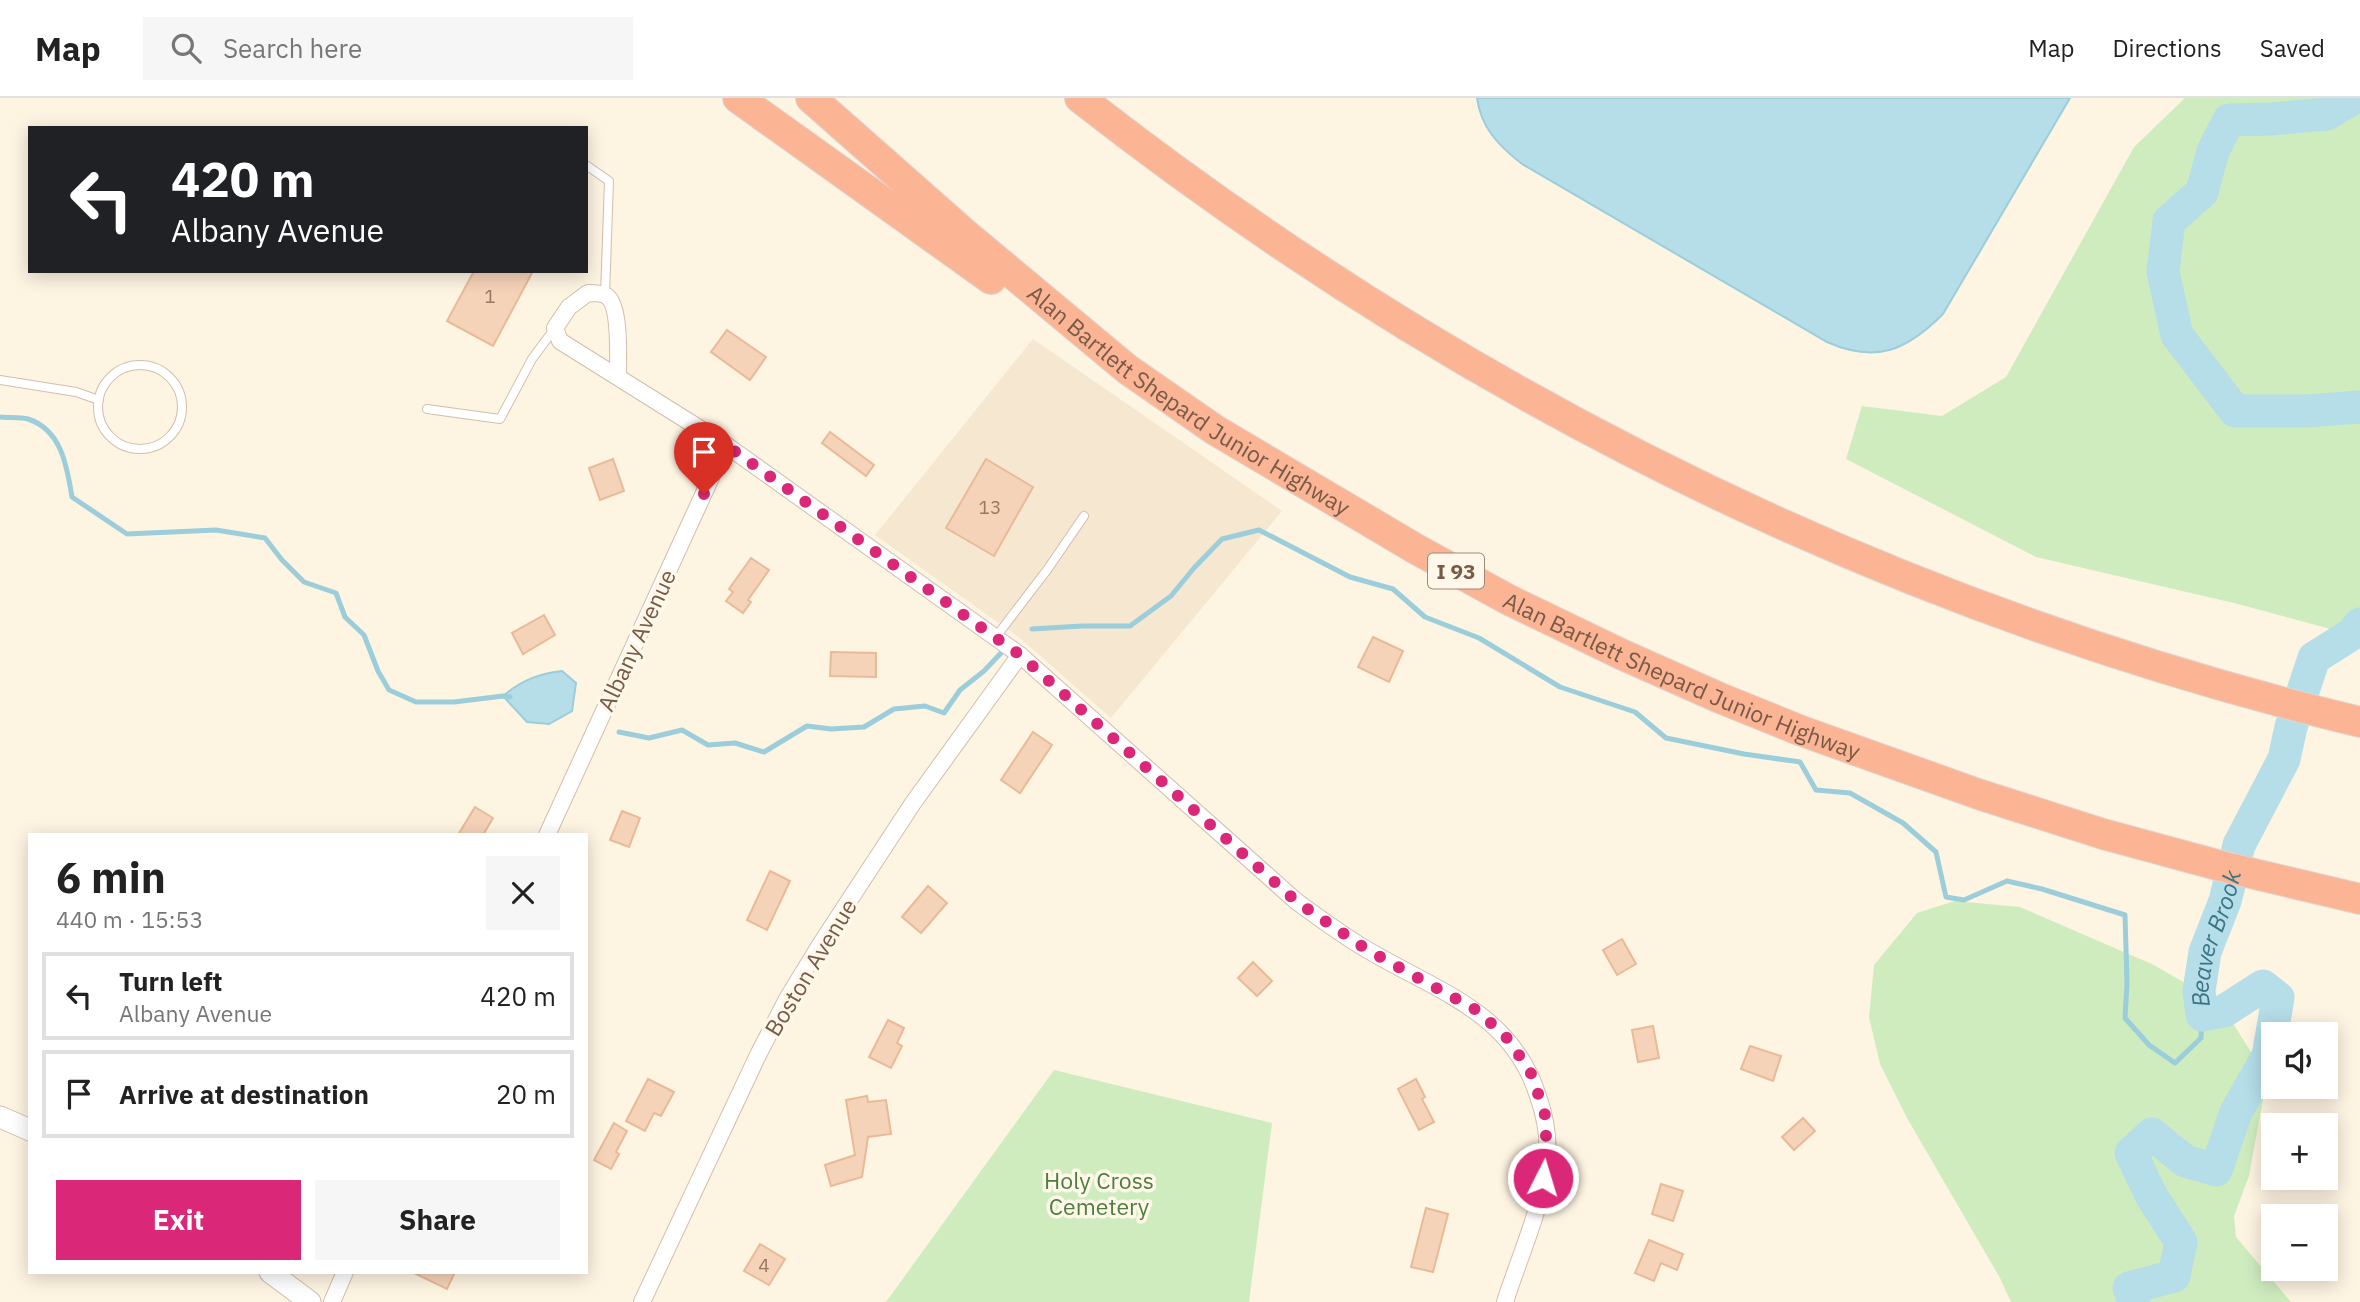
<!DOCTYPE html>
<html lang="en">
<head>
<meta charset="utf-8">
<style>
	:root { --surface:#fff; --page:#f6f6f6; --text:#222; --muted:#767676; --line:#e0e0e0; --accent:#db2777 }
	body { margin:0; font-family:"IBM Plex Sans",sans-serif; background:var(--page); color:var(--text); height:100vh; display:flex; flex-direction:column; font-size:26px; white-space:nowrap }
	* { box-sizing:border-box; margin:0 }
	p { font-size:23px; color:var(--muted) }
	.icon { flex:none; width:38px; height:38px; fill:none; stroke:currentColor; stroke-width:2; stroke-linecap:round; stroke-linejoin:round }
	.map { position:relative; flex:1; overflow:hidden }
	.sheet { position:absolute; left:28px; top:735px; width:560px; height:441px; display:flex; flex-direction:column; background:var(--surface); border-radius:0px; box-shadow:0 4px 18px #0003 }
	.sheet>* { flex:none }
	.banner { position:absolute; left:28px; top:28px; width:560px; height:147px; border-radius:0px; box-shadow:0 4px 18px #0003; background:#202124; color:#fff; overflow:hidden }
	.fabs { position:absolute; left:2261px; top:924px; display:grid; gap:14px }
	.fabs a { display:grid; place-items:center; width:77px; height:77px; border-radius:0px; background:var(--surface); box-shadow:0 4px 18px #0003; font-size:35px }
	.pin { position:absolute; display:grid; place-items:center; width:60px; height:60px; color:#fff; margin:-72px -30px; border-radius:50% 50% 50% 0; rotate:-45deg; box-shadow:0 0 7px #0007 }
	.pin .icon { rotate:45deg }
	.me { position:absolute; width:77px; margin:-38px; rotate:5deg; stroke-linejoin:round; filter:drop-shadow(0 0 5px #0008) }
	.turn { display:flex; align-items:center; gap:24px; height:147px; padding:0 28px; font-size:32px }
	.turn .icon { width:91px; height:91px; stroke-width:2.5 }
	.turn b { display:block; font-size:49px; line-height:60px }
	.round { display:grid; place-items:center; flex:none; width:74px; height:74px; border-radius:0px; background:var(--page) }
	.headline { display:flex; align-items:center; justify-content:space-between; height:119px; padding:0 28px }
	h1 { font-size:42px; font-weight:800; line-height:52px }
	.action { display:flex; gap:14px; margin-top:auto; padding:14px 28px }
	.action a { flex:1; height:80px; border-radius:0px; background:var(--accent); color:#fff; font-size:28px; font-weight:800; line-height:80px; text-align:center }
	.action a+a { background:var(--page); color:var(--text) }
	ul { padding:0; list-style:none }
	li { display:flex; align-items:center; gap:21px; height:88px; margin:0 14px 10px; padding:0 14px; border:4px solid var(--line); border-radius:0px }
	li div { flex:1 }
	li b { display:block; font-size:26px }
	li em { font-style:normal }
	header { display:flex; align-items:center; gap:42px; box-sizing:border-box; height:98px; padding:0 35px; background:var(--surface); border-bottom:2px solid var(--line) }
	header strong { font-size:33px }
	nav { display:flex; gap:38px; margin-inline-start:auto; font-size:24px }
	.search { width:490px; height:63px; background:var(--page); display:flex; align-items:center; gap:18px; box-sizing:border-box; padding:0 24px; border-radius:0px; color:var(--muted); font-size:26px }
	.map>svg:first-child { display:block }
	.residential { fill:#f6e7d0 }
	.green { fill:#cfecbf }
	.water { fill:#b5dee8; stroke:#9bcddb; stroke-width:2 }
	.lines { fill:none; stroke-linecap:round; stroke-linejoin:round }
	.stream { stroke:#9bcddb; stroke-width:5 }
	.river { stroke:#b5dee8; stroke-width:33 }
	.building { fill:#f5d3b8; stroke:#e9ba97; stroke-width:2 }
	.service-casing { stroke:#d2beab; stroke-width:10 }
	.minor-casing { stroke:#d2beab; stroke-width:18 }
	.tertiary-casing { stroke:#d2beab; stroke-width:23 }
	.motorway-casing { stroke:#ded7d3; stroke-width:32 }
	.service { stroke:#fff; stroke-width:8 }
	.minor { stroke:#fff; stroke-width:16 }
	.tertiary { stroke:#fff; stroke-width:21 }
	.motorway { stroke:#fcb594; stroke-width:30 }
	.route { stroke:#db2777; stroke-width:12; stroke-dasharray:0 21.6 }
	.labels { text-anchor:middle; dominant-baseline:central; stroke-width:7; stroke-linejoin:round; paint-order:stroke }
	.number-label { font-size:19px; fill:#967863 }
	.shield { fill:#fff8ea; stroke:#a08978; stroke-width:2 }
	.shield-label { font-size:21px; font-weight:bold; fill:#775a47 }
	.street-label { font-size:23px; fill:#775a47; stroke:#fff8ea }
	.park-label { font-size:23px; fill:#4d7e3e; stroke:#fff8ea }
	.water-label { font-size:24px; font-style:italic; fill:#3c7585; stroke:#fff8ea }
</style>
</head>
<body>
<header>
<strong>Map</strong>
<div class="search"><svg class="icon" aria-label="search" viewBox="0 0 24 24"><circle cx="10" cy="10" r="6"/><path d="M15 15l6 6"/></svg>Search here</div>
<nav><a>Map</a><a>Directions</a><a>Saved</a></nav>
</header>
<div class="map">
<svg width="2360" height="1204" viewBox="0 0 2360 1204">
	<rect width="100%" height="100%" fill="#fef4e2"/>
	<path class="residential" d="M1033,241L1282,413L1111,620L1021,541L875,437Z"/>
	<g class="green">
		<path d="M2185,0H2360V539L2238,506L2036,459L1846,361L1862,308L1942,318L2006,279L2134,49Z"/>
		<path d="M1955,803L2020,809L2154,867L2221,906L2267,980L2249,1078L2234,1118L2236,1139L2291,1204H2011L2000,1180L1907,1020L1880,966L1869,919L1874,867L1917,815Z"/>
		<path d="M1054,972L1272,1025L1249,1204H886Z"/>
	</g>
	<g class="water">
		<path d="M1477,0H2070L1943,216C1907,252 1877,266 1827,244L1522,66C1499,48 1481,30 1477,0Z"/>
		<path d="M562,573L576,585L572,613L549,626L527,624L503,598C522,582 538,576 562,573Z"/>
	</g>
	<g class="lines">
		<g class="stream">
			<path d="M0,319C9,320 20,319 28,321C62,332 67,369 72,399L127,436L216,432L265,440L282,462L304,484L336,495L345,519L364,537L378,573L389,592L416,604H454L503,598L510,599"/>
			<path d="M1032,531L1082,528H1130L1171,498L1194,470L1222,441L1259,432L1350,479L1393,491L1425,519L1479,540L1560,589L1635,614L1666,640L1744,656L1800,664L1816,692L1850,695L1903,725L1936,754L1946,799L1964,802L2007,783L2042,791L2125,817L2127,885L2125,920L2149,947L2175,965L2201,940L2202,917"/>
			<path d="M619,634L649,640L682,632L708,647L735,645L764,654L807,628L831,631L864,629L894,611L925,608L944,615L960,592L984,573L1001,555"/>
		</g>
		<g class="river">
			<path d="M2354,0L2327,16L2271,21L2229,22L2213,53L2202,94L2169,123L2163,174L2177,237L2235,313H2308L2360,309"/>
			<path id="s1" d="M2134,1204L2129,1190L2174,1178L2181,1144L2151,1097L2131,1055L2152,1036L2185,1063L2216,1072L2236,1014L2268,958L2278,900L2263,888L2224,913L2202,917L2199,893L2205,854L2225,803L2239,747L2284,661L2291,629L2314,560L2352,536L2360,526"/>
		</g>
	</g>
	<g class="building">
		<path d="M474,173H533L493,248L447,223Z"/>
		<path d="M727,232L766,259L750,282L711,254Z"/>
		<path d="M830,334L874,367L866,378L822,345Z"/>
		<path d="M613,361L624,393L600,402L589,370Z"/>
		<path d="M986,361L1033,389L994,458L946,430Z"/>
		<path d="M751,460L769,472L748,502L751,504L743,515L726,503L733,494L729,491Z"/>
		<path d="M544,517L555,537L523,556L512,535Z"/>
		<path d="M1373,539L1403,553L1389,584L1358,569Z"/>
		<path d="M831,554L876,555V579L830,578Z"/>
		<path d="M1033,634L1052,647L1020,695L1001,682Z"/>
		<path d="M475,709L493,720L483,737H458Z"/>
		<path d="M622,713L640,720L629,749L610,742Z"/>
		<path d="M770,773L790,783L767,832L747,822Z"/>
		<path d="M928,788L947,805L921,835L902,819Z"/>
		<path d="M1622,841L1636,866L1617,877L1603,852Z"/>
		<path d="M1253,864L1272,883L1257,898L1238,880Z"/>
		<path d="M888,922L904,930L897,945L902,948L891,970L869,959Z"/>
		<path d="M1653,928L1659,960L1638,964L1632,932Z"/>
		<path d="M1750,948L1781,958L1773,983L1741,971Z"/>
		<path d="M648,981L674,994L661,1018L654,1015L645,1033L626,1023Z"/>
		<path d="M1416,981L1425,999L1422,1001L1434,1024L1419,1032L1398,991Z"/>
		<path d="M867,998L868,1004L886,1002L891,1036L868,1039L862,1079L831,1088L825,1067L855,1057L846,1002Z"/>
		<path d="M1803,1020L1815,1033L1794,1052L1782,1039Z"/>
		<path d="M614,1025L627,1033L616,1054L619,1056L611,1071L594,1062Z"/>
		<path d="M1661,1086L1683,1093L1673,1123L1652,1116Z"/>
		<path d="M1426,1110L1448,1116L1433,1174L1411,1169Z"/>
		<path d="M1649,1142L1683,1156L1677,1172L1661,1165L1654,1183L1635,1175Z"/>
		<path d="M760,1146L785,1161L769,1187L744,1173Z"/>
		<path d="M412,1174H455L447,1191Z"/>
	</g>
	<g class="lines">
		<defs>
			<g id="service">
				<path d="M586,67L609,83L605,197"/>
				<circle cx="140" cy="309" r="42"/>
				<path d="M0,282L76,294L99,302"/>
				<path d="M427,311L500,321L532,261L555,230"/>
				<path d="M995,540L1047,472L1084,418"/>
			</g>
			<g id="minor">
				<path d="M618,278C618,261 621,204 605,197C600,195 592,195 588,195L569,209L555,230L560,243L726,347L1020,557L1296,803C1319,820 1342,837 1366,851C1436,893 1511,913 1538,998C1545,1018 1549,1040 1547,1061C1542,1110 1520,1157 1505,1204"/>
				<path d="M547,737L726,347"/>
				<path d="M332,1204L345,1174"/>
				<path d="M642,1204L758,957L787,901L820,847L913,705L1020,557"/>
			</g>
			<g id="tertiary">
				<path d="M0,1019L30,1032"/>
				<path d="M270,1174L310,1204"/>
			</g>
			<g id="motorway">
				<path d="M738,0L991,181"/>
				<path id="s2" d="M811,0L965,136L1127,271L1215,332L1416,451L1509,502L1623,557L1720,600L1799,632L1978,696L2103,736L2221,768L2360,801"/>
				<path d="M1080,0C1461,298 1889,510 2360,624"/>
			</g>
		</defs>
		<use href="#service" class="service-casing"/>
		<use href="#minor" class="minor-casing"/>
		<use href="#tertiary" class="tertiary-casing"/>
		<use href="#motorway" class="motorway-casing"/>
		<use href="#service" class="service"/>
		<use href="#minor" class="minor"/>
		<use href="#tertiary" class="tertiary"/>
		<use href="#motorway" class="motorway"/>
	</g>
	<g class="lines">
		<path class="route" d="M704,396L726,347L1020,557L1296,803L1366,851L1478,913L1509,942L1532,977L1545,1017L1547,1060L1543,1080"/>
	</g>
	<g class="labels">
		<g class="number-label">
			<text x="490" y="198">1</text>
			<text x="990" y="409">13</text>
			<text x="764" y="1167">4</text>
		</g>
		<rect class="shield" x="1428" y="455.5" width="56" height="35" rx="5"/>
		<g class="shield-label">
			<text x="1456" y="473">I 93</text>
		</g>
		<g class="street-label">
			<text stroke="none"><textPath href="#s2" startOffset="485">Alan Bartlett Shepard Junior Highway</textPath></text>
			<text transform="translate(636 542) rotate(-65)">Albany Avenue</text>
			<text stroke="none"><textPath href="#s2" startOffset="1052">Alan Bartlett Shepard Junior Highway</textPath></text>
			<text transform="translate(810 869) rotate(-59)">Boston Avenue</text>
		</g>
		<g class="park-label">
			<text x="1099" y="1082">Holy Cross<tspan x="1099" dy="26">Cemetery</tspan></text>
		</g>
		<g class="water-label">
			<text stroke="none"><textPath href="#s1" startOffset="653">Beaver Brook</textPath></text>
		</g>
	</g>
</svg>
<div class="fabs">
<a><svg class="icon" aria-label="sound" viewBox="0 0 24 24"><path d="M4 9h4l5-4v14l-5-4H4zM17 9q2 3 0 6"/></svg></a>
<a>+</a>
<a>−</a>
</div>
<div class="pin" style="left:704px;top:396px;background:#d93025"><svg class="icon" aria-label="arrive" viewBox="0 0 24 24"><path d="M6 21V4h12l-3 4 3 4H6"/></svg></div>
<svg class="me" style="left:1543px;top:1080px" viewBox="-20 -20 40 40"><circle r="17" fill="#db2777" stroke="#fff" stroke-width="3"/><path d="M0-11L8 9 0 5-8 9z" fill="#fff"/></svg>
<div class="banner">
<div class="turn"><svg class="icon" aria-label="left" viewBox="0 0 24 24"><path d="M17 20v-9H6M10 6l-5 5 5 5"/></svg><div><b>420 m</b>Albany Avenue</div></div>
</div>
<section class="sheet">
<div class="headline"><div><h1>6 min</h1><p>440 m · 15:53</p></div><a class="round"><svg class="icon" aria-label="close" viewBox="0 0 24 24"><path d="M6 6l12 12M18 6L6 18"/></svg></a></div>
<ul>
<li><svg class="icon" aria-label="left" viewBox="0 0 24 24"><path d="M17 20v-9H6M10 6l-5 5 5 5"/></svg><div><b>Turn left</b><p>Albany Avenue</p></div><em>420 m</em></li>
<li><svg class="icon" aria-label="arrive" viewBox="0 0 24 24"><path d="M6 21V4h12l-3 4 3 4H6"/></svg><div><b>Arrive at destination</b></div><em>20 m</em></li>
</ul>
<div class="action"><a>Exit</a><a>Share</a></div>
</section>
</div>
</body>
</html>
